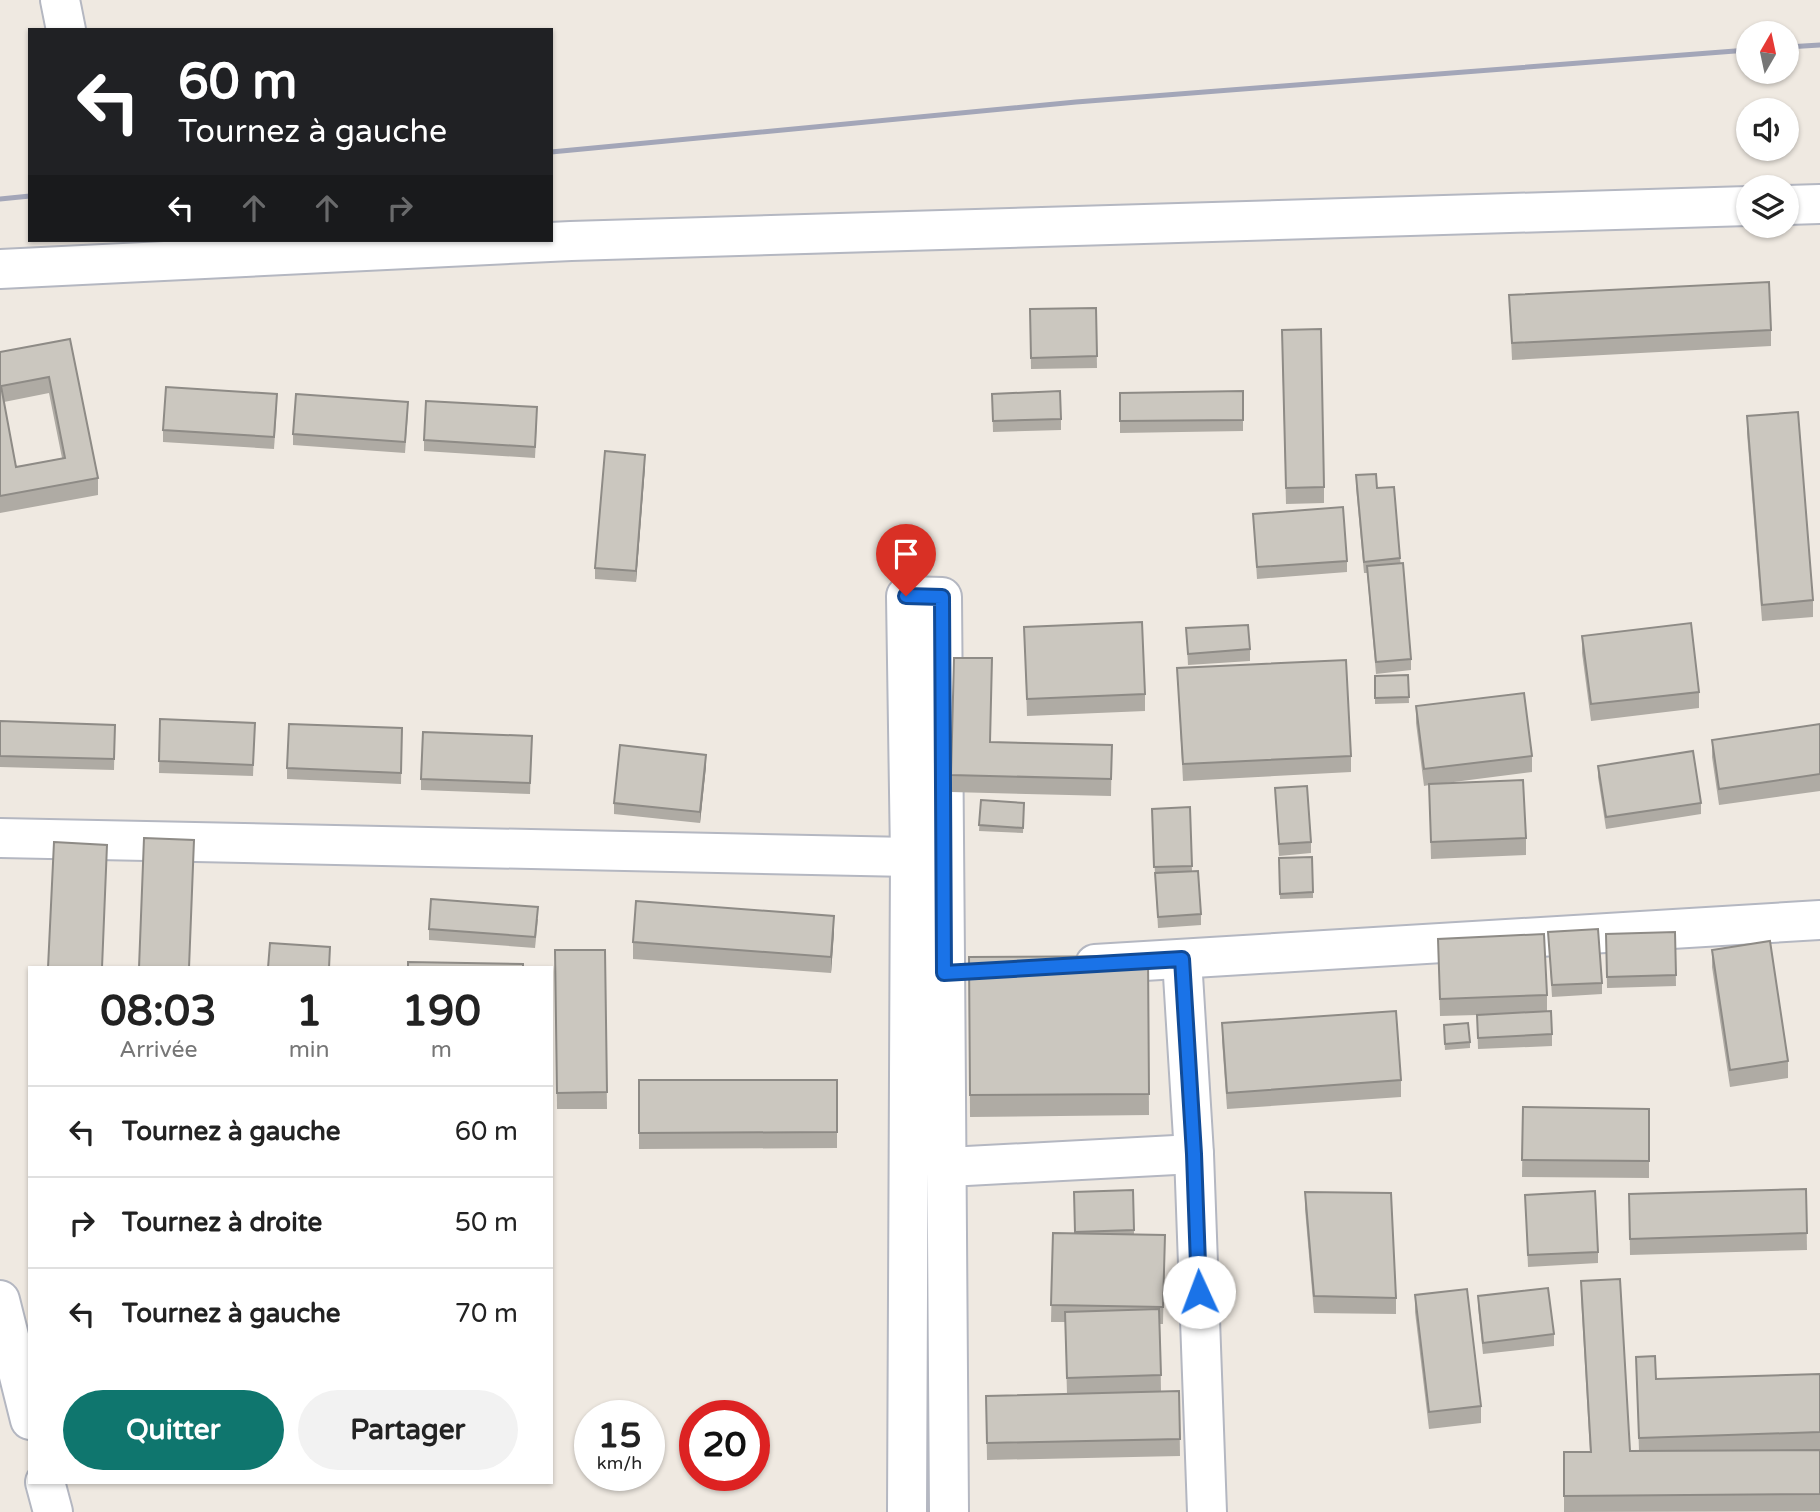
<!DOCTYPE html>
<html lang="fr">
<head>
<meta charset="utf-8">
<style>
	:root { --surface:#fff; --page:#f2f2f2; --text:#222; --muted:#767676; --line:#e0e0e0; --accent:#0f766e }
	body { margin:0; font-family:"Varela Round",sans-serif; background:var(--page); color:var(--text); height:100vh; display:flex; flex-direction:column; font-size:26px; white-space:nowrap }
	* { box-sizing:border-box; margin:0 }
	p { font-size:23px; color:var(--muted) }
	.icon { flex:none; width:38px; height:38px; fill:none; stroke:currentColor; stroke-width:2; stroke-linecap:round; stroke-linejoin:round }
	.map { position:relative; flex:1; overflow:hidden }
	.sheet { position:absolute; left:28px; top:966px; width:525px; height:518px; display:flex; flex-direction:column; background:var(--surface); border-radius:0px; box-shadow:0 2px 5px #0004 }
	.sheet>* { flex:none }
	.guide { position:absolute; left:28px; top:28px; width:525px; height:214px; border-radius:0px; box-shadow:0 2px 5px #0004; background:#202124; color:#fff; overflow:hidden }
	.needle { width:46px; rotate:9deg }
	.tools { position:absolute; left:1736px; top:21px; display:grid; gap:14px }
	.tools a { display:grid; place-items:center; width:63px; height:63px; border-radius:50%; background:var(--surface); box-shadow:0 2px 5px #0004; font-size:35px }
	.speed { position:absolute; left:574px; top:1400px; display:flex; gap:14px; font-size:35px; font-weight:700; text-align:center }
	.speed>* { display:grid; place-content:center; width:91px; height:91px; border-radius:50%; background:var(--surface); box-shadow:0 2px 5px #0004; line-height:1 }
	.speed small { font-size:18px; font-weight:400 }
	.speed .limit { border:10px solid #d22; background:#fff; color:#111 }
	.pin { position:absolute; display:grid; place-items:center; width:60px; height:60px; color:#fff; margin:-72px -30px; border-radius:50% 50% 50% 0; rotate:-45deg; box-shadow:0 0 7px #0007 }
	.pin .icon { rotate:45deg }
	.me { position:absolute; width:77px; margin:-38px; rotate:358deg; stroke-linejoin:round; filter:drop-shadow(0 0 5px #0008) }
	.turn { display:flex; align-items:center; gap:24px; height:147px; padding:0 35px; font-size:32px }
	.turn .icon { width:91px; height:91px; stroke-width:2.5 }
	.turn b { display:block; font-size:49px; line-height:60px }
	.lanes { display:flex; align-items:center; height:66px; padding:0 35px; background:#0003; justify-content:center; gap:35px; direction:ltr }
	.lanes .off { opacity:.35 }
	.eta { display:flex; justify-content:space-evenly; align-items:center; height:119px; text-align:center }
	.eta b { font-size:42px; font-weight:700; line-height:49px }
	.primary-button { display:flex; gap:14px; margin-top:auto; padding:14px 35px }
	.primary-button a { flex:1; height:80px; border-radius:42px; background:var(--accent); color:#fff; font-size:28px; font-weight:700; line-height:80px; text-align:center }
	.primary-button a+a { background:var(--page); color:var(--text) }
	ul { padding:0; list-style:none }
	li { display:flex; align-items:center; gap:21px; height:91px; padding:0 35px; border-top:2px solid var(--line) }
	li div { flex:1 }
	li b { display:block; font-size:26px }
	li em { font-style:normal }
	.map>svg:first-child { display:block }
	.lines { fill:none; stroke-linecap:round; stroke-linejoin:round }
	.minor-casing { stroke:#b4b7c1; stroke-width:42 }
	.minor { stroke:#fff; stroke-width:38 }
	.rail { stroke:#a3a6b8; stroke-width:5 }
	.wall { fill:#afaba4; fill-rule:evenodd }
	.shaded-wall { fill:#8e8b86 }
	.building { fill:#cbc7bf; stroke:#8e8b86; stroke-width:2; fill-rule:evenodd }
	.route-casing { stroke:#114b97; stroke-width:18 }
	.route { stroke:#1a73e8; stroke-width:12 }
</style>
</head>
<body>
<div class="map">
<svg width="1820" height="1512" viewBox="0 0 1820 1512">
	<rect width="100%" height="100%" fill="#efe9e1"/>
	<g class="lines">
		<defs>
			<g id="minor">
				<path d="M60,0L66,30"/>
				<path d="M1787,205L1820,204"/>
				<path d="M0,269L571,241L1748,206"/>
				<path d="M0,838L910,857"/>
				<path d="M1182,959L1194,1154L1207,1512"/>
				<path d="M1095,964L1820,920"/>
				<path d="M948,1167L1194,1154"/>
				<path d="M0,1300L30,1420"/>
				<path d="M45,1482L53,1512"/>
				<path d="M907,1512L910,857L906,596L942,597C944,902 948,1207 949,1512"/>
			</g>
		</defs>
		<use href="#minor" class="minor-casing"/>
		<use href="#minor" class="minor"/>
		<g class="rail">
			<path d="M1787,47L1820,45"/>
			<path d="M551,152L1076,102L1748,50"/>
			<path d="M0,199L30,196"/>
		</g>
	</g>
	<g class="wall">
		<path d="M1509,295L1771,330V346L1512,360Z"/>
		<path d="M1096,308L1097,368L1031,369L1030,309Z"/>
		<path d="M70,339L98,478V495L0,513V352ZM49,393L62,458L16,467L4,402Z"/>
		<path d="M1282,347L1324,487V503L1286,504Z"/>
		<path d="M1243,391V431L1120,433V393Z"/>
		<path d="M992,394L1061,419V430L993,432Z"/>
		<path d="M277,405L274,449L163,442V430Z"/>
		<path d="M408,413L405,453L293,445V434Z"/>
		<path d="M1747,416L1813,600V617L1762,621L1747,433Z"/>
		<path d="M537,418L535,458L424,451V440Z"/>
		<path d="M645,466L636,582L595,579V568Z"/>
		<path d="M1356,475L1377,488L1400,558L1411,659V670L1376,674L1367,573H1364L1356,487Z"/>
		<path d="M1253,514L1347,561V572L1257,579Z"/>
		<path d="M1024,627L1145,694V711L1027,716Z"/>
		<path d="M1186,628L1250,649V661L1188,665Z"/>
		<path d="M1582,636L1699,692V708L1591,721L1582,653Z"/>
		<path d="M954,658L991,742L1112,745L1111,796L951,792Z"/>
		<path d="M1177,668L1351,756V772L1183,781Z"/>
		<path d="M1408,675L1409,703L1375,704V676Z"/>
		<path d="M1416,706L1532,756V772L1438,784L1526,838V855L1431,859L1429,785L1424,786L1416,723Z"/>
		<path d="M160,719L255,723L253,776L159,773Z"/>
		<path d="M0,721L115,725L114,770L0,767Z"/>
		<path d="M1820,724V791L1719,805L1712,757V740Z"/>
		<path d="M402,728L401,784L287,779V768Z"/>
		<path d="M532,736L530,794L421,790V779Z"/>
		<path d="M706,766L700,823L614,814V803Z"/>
		<path d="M1598,766L1701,803V814L1606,829L1598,777Z"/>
		<path d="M1275,788L1311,842V853L1279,856Z"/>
		<path d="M981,800L1024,803L1023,833L979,831Z"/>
		<path d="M1190,807L1192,871L1201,914V925L1158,928L1152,820Z"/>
		<path d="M1279,858L1313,892V898L1280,899Z"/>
		<path d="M538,919L535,948L429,940V929Z"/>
		<path d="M834,932L831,973L633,959V942Z"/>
		<path d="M1548,932L1602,983V994L1552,997Z"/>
		<path d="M1675,932L1676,986L1607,988L1606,934Z"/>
		<path d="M1438,939L1547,995V1011L1552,1034V1046L1478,1049L1477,1015L1440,1016Z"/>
		<path d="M555,950H605L607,1109H557Z"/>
		<path d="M1712,950L1788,1061V1078L1730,1087L1712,967Z"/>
		<path d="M1148,956L1149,1115L970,1117L969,957Z"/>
		<path d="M1222,1023L1401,1080V1097L1227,1109L1222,1040Z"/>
		<path d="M1444,1031L1470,1042V1048L1445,1050Z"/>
		<path d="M639,1080H837V1148L639,1149Z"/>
		<path d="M1523,1107L1649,1109V1178L1522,1177Z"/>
		<path d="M1806,1189L1807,1250L1630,1255L1629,1194Z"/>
		<path d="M1074,1192L1134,1230V1234L1165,1235L1163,1324H1160L1161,1392L1179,1391L1180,1456L987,1460L986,1396L1067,1394L1065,1322H1051L1053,1233H1075Z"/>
		<path d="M1305,1192L1396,1298V1314L1314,1313L1305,1209Z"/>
		<path d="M1525,1195L1598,1252V1263L1528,1267Z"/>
		<path d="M1581,1281L1630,1451H1639L1636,1357L1656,1379L1820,1374V1511L1564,1512V1452H1590L1581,1297Z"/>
		<path d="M1415,1295L1481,1406V1423L1429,1429L1415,1312Z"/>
		<path d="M1478,1296L1554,1334V1346L1483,1354L1478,1307Z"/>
	</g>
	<g class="shaded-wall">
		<path d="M645,455V466L636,582V571Z"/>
		<path d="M706,755V766L700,823V812Z"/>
		<path d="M834,916V932L831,973V957Z"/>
	</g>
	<g class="building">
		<path d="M1769,282L1771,330L1512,343L1509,295Z"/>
		<path d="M1096,308L1097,356L1031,358L1030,309Z"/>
		<path d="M1321,329L1324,487L1286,488L1282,330Z"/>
		<path d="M70,339L98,478L0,496V352ZM49,377L65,458L16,467L1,386Z"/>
		<path d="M166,387L277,394L274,437L163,430Z"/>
		<path d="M1060,391L1061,419L993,421L992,394Z"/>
		<path d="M1243,391V420L1120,421V393Z"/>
		<path d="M296,394L408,402L405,442L293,434Z"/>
		<path d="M426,401L537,407L535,447L424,440Z"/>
		<path d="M1798,412L1813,600L1762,605L1747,416Z"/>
		<path d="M605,451L645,455L636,571L595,568Z"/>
		<path d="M1376,474L1377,488L1394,487L1400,558L1364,562L1356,475Z"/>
		<path d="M1343,507L1347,561L1257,567L1253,514Z"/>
		<path d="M1403,563L1411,659L1376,662L1367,566Z"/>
		<path d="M1142,622L1145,694L1027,699L1024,627Z"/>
		<path d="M1691,623L1699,692L1591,704L1582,636Z"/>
		<path d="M1248,625L1250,649L1188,654L1186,628Z"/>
		<path d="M954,658H992L990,742L1112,745L1111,779L951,775Z"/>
		<path d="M1346,660L1351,756L1183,764L1177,668Z"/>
		<path d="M1408,675L1409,697L1375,698V676Z"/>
		<path d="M1524,693L1532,756L1424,769L1416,706Z"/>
		<path d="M160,719L255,723L253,765L159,761Z"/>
		<path d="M0,721L115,725L114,759L0,756Z"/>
		<path d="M289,724L402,728L401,773L287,768Z"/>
		<path d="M1820,724V774L1719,789L1712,740Z"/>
		<path d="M423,732L532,736L530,783L421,779Z"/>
		<path d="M620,745L706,755L700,812L614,803Z"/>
		<path d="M1693,751L1701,803L1606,817L1598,766Z"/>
		<path d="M1523,780L1526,838L1431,842L1429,784Z"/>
		<path d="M1307,786L1311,842L1279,844L1275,788Z"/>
		<path d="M981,800L1024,803L1023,828L979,825Z"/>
		<path d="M1190,807L1192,866L1154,867L1152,809Z"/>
		<path d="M144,838L194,840L189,968H139Z"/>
		<path d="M54,842L107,845L102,968H48Z"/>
		<path d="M1312,857L1313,892L1280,894L1279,858Z"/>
		<path d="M1198,871L1201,914L1158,917L1155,873Z"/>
		<path d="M431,899L538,907L535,937L429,929Z"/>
		<path d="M636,901L834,916L831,957L633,942Z"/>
		<path d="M1598,929L1602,983L1552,985L1548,932Z"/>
		<path d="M1675,932L1676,975L1607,977L1606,934Z"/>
		<path d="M1544,934L1547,995L1440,999L1438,939Z"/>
		<path d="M1770,941L1788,1061L1730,1070L1712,950Z"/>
		<path d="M270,943L330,947L329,968H268Z"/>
		<path d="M555,950H605L607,1092L557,1093Z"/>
		<path d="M1148,956L1149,1094L970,1095L969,957Z"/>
		<path d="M408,962L523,964V968H408Z"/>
		<path d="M1396,1011L1401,1080L1227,1093L1222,1023Z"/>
		<path d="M1551,1011L1552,1034L1478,1038L1477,1015Z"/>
		<path d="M1468,1023L1470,1042L1445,1044L1444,1025Z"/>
		<path d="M639,1080H837V1132L639,1133Z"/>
		<path d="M1523,1107L1649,1109V1161L1522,1160Z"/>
		<path d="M1806,1189L1807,1233L1630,1239L1629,1194Z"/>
		<path d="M1133,1190L1134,1230L1075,1232L1074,1192Z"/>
		<path d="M1595,1191L1598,1252L1528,1255L1525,1195Z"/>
		<path d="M1305,1192L1391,1193L1396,1298L1314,1296Z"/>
		<path d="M1053,1233L1165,1235L1163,1307L1051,1305Z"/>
		<path d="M1620,1279L1630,1451L1820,1450V1494L1564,1496V1452H1591L1581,1281Z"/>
		<path d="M1548,1288L1554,1334L1483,1343L1478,1296Z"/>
		<path d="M1467,1289L1481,1406L1429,1412L1415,1295Z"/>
		<path d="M1159,1309L1161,1375L1067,1378L1065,1312Z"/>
		<path d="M1655,1356L1656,1379L1820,1374V1432L1639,1438L1636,1357Z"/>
		<path d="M1179,1391L1180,1439L987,1443L986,1396Z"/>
	</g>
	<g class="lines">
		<defs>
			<path id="route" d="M906,596L942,597L944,973L1182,959L1194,1154L1199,1292"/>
		</defs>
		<use href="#route" class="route-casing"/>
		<use href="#route" class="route"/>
	</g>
</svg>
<div class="tools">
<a><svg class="needle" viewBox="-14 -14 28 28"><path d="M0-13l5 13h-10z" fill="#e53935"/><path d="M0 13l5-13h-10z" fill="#767676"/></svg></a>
<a><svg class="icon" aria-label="sound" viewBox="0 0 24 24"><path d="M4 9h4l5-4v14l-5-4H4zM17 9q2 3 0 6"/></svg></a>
<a><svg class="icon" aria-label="layers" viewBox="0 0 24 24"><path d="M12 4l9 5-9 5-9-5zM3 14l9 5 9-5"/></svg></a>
</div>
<div class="speed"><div>15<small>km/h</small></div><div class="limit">20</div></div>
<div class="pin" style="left:906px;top:596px;background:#d93025"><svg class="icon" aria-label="arrive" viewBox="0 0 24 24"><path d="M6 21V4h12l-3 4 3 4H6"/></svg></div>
<svg class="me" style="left:1199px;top:1292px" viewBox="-20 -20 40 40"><circle r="19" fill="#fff"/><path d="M0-13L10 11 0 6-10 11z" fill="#1a73e8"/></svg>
<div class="guide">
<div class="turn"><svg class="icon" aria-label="left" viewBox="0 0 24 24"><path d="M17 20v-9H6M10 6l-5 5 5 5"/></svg><div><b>60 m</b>Tournez à gauche</div></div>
<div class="lanes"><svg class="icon" aria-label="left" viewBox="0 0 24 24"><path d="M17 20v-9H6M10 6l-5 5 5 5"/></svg><svg class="icon off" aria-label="ahead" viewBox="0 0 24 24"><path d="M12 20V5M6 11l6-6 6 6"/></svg><svg class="icon off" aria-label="ahead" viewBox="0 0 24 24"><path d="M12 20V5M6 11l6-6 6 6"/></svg><svg class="icon off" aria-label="right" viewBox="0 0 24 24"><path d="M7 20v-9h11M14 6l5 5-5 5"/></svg></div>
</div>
<section class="sheet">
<div class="eta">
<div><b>08:03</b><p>Arrivée</p></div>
<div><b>1</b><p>min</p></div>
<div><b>190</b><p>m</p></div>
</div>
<ul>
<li><svg class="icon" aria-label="left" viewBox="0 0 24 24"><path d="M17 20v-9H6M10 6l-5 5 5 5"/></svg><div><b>Tournez à gauche</b></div><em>60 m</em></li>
<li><svg class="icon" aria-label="right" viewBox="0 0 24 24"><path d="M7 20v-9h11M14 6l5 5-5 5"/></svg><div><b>Tournez à droite</b></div><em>50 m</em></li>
<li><svg class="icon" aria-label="left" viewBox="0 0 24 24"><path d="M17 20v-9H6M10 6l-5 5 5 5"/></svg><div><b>Tournez à gauche</b></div><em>70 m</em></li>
</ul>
<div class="primary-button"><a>Quitter</a><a>Partager</a></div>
</section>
</div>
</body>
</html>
